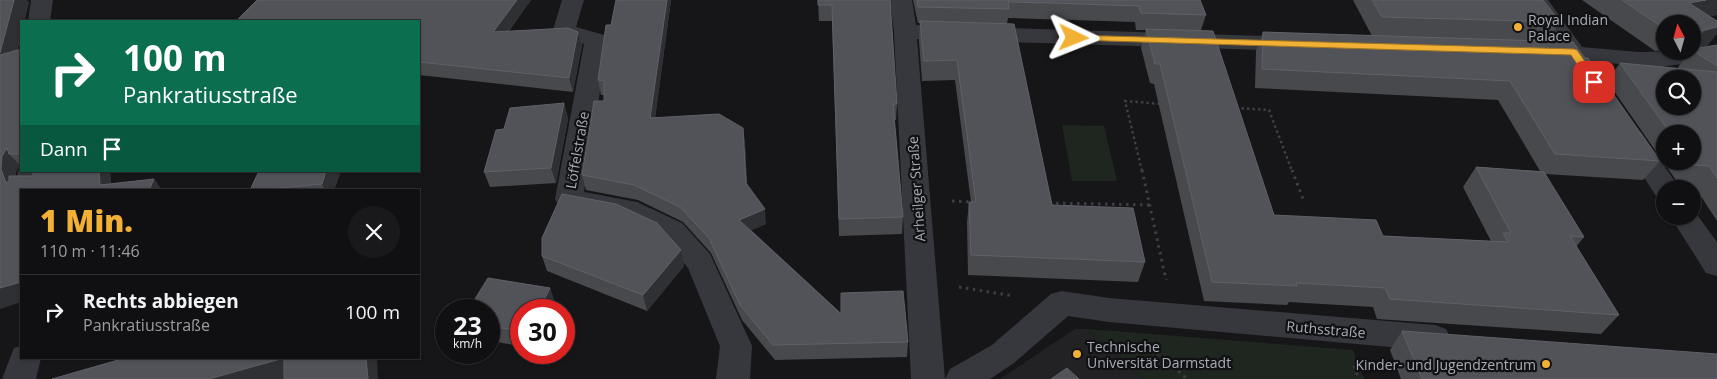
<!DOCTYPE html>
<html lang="de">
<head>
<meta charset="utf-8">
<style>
	:root { --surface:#101012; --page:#19191b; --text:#f1f3f6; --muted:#9c9d9f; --line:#303032; --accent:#f2b134 }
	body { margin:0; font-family:"Open Sans",sans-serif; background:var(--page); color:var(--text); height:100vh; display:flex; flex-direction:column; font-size:19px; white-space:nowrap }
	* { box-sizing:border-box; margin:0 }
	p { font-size:16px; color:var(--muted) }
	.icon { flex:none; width:28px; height:28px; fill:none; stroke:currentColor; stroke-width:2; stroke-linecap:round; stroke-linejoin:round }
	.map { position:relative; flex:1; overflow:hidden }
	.drawer { position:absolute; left:20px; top:189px; width:400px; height:170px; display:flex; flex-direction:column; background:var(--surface); border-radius:0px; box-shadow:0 1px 4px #0004,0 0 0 1px var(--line) }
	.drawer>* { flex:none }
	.hud { position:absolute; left:20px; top:20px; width:400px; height:152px; border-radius:0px; box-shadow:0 1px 4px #0004,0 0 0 1px var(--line); background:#0b6e4f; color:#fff; overflow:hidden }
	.needle { width:32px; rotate:354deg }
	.buttons { position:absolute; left:1656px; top:15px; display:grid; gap:10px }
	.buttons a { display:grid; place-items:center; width:45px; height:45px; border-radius:50%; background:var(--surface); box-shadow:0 1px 4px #0004,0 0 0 1px var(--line); font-size:25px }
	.speed { position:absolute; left:435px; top:299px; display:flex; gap:10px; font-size:25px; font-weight:700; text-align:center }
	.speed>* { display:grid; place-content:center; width:65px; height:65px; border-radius:50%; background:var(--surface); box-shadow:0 1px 4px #0004,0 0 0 1px var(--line); line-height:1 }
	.speed small { font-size:12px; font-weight:400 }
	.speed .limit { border:8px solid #d22; background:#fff; color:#111 }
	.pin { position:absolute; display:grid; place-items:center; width:42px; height:42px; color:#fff; margin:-21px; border-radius:10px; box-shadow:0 2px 8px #0006 }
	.me { position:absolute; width:55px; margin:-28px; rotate:92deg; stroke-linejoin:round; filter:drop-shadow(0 0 4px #0008) }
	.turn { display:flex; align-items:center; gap:18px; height:105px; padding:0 20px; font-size:22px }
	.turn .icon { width:65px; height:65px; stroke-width:2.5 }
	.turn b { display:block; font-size:35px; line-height:42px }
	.then { display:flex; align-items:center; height:48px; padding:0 20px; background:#0003; gap:10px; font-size:19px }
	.round { display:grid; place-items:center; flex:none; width:52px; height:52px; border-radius:26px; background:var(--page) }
	.head { display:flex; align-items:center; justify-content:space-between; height:85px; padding:0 20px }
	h1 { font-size:30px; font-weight:800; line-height:38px; color:var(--accent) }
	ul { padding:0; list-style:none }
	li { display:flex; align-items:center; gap:15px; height:75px; padding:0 20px; border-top:1px solid var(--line) }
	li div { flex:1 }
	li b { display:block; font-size:19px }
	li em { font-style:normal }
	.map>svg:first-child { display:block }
	.built { fill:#222225 }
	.green { fill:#1e261f }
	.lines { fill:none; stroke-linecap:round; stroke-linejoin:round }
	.path-far1 { stroke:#3d3f44; stroke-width:2.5; stroke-dasharray:2.5 3; stroke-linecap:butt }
	.path { stroke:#3d3f44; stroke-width:3; stroke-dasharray:2.5 4.5; stroke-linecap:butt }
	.minor { fill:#37383d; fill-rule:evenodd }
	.wall { fill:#47494d; fill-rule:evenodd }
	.shaded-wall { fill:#2f3033 }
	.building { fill:#525359; stroke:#5f6168; fill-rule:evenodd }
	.route { fill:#f2b134; stroke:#9d7322 }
	.poi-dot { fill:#f2b134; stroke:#111113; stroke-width:2 }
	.labels { text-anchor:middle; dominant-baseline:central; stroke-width:4.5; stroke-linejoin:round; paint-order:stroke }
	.poi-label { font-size:14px; fill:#a8adb8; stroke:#111113; text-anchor:start }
	.street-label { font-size:14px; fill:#a8adb8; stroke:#111113 }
</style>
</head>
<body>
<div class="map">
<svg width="1717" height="379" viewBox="0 0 1717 379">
	<rect width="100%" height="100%" fill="#161618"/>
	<path class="built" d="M1075,329H1088L1144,379H1000Z"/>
	<g class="green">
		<path d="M1062,125L1104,126L1117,181H1072Z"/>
		<path d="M1088,329L1353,350L1364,379H1144Z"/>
	</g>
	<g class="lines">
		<g class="path-far1">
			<path d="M1236,108L1269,110L1292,171"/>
			<path d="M1142,171L1125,101L1162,104"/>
		</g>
		<g class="path">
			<path d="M1142,170L1166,280"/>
			<path d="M1292,170L1303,199"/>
			<path d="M952,201L973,202"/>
			<path d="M1049,203L1151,205"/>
			<path d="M959,287L1014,296"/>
			<path d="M1152,348L1187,379"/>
			<path d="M1354,366L1359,379"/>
		</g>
		<g class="minor">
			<path d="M31,0H53L50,21H28Z"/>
			<path d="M562,0H584L576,27L604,35L608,40L584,192L637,202L682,223L710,254L752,346L750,379H716L720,346L688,268L662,237L621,218L559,206L555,199L584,44L556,35L553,30Z"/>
			<path d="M890,0H912L916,25L1296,37L1304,39L1308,44L1304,49L1296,51L917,39L945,379H911L894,32Z"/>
			<path d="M1526,0H1548L1582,47L1638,52L1692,51V49L1717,45V59L1660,67L1592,62L1589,68L1581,70L1573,68L1567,60L1536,56L1532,51L1536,46L1556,45Z"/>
			<path d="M1632,129L1641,132L1680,189H1665V198L1656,196L1619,138L1623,132Z"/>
			<path d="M21,165V171H44L45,190H21V197C16,187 15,174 21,165Z"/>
			<path d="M1692,208L1717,242V276L1706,273L1670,216H1692Z"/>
			<path d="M1062,291L1109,298L1435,325L1446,329L1451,338L1446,347L1435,351L1109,322L1068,316L1014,363L990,379H945L950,369L992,345L1051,294Z"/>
			<path d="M21,346V358H41L36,379H2L14,348Z"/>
		</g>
	</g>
	<g class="wall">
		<path d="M0,0L29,2L17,51L21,49V167L20,165L16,172V176H33V171H110L111,184L154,179L162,190H21L0,309Z"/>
		<path d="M531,0L508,32H578L582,45L573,92L419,75V21Z"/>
		<path d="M671,0L655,118L743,128L745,143L747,184L766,224L751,230L841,313L908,342L907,357L775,360L742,320L711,253L683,222L638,200L586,190L582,175L604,101V95H601L598,80Z"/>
		<path d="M818,0H890L897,104L896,120H894L903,217L902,234L839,236L832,21H819Z"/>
		<path d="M913,0H1200L1206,15L1201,30L1274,215L1383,236L1491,241L1463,187L1476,167L1540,171L1498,100L1255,88L1256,51L1263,32L1372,36L1353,0H1543L1560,22L1548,41L1660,161L1643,180L1545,174L1584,237L1576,247L1619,315L1601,334L1377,319L1373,307L1289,302L1287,305L1204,301L1154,84L1150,83L1141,48L1146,30H1136L1135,22L1008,18L1007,24L1052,205L1145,262L1138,282L968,275L967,222L969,202H971L955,80L922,81L919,41L920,23H918Z"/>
		<path d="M1582,0H1717V15L1709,16L1708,45L1692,49V24H1665V50L1655,51Z"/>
		<path d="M1717,45V221L1693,184L1678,183L1607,81L1620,63L1681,69L1678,67L1691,51H1692V49ZM1665,134H1692V161H1665Z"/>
		<path d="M564,103L568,119L556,183L490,187L484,172L504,129Z"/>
		<path d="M341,171L334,190H250Z"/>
		<path d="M542,256L684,266L647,311L547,271Z"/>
		<path d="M556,304L553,310H521V346L496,342L489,326L490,325H489V310H471L470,307Z"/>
		<path d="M1402,331L1717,379H1401L1390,350Z"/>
	</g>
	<g class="shaded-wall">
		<path d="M14,0H27L29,2L24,21H21V32L12,70L0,56V53Z"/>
		<path d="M517,0H531L497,46L493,32Z"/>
		<path d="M667,0H671L653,133L650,118Z"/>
		<path d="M1706,0H1717V15L1674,22L1689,3Z"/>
		<path d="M1717,27V34L1708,45L1692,49V46L1705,30Z"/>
		<path d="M578,32L582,45L573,92L569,78Z"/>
		<path d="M564,103L568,119L556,183L551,168Z"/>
		<path d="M743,128L745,143L747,198L746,183Z"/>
		<path d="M7,148L9,154L20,165L16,172L15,185L6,183L1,169L2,156Z"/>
		<path d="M99,171H110L112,190L100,185Z"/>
		<path d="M326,171H341L334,190H325L322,184Z"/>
		<path d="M154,179L162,190H149Z"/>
		<path d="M765,209L766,224L741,235L739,220Z"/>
		<path d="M681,250L684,266L647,311L643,295Z"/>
		<path d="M21,282V302L0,309V288Z"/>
		<path d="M550,288L556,304L553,310H539Z"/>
		<path d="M284,358L289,379H209Z"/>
		<path d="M366,358H377L378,379H368Z"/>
	</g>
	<g class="building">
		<path d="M0,0H14L0,53Z"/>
		<path d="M257,0H517L493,32L568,28L578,32L569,78L419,62V21H236Z"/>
		<path d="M616,0H667L650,118L719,114L743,128L746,183L765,209L739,220L841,314V293L903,291L908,342L773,345L740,305L709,238L680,207L634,185L582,175L594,101H604V81L598,80L606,25H611Z"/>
		<path d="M818,0H890L897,104H893L903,217L839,219L832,5H818Z"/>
		<path d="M917,0H1200L1206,15L1141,13L1139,6L1052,3L1008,2L1009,9L918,7Z"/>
		<path d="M1372,0H1543L1560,22L1382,17Z"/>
		<path d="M1622,0H1706L1689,3L1717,21V27L1705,30H1692V24H1665V29Z"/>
		<path d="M920,21L1014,24L1052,205L1133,208L1145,262L971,255L969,202H976L957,60L924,61Z"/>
		<path d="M1146,29L1213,31L1274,215L1376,220L1383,236L1508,242L1503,233H1511L1476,167L1544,172L1584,237L1570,236L1619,315L1390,299L1385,288L1296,283L1297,286L1212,282L1160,64H1155Z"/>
		<path d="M1263,32L1573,42L1585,58H1588L1660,161L1555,154L1510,81L1262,69Z"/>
		<path d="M1717,45V66L1692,50V49Z"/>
		<path d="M21,49V154H9L7,148L2,156L1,169L6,183L9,181V176H33V171H99L100,185L154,179L149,190H21V282L0,288V55Z"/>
		<path d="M1620,63L1717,72V178L1709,166L1694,165L1691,161H1692V134H1671ZM1665,79H1692V106H1665Z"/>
		<path d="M564,103L551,168L484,172L496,130L504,129L510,108Z"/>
		<path d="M259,171H326L322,184L259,190H250Z"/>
		<path d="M562,194L616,204L657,223L681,250L643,295L542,256V238Z"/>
		<path d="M488,278L550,288L539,310H521V331L489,326L498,312L470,307Z"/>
		<path d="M1402,331L1717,354V379H1422Z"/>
		<path d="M125,358H366L368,379H284V358L209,379H52Z"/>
		<path d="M1067,368L1079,379H1051Z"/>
	</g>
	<path class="route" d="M1071,35L1574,49L1577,50L1599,82L1594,86L1591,85L1571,55L1074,40H1071Z"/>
	<g class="poi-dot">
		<circle cx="1518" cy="27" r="5"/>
		<circle cx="1077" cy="354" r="5"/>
		<circle cx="1546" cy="364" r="5"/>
	</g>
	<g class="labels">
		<g class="poi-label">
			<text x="1528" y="19">Royal Indian<tspan x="1528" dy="16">Palace</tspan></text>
			<text x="1087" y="346">Technische<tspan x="1087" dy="16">Universität Darmstadt</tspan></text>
			<text x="1536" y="364" text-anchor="end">Kinder- und Jugendzentrum</text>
		</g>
		<g class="street-label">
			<text transform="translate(577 150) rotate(-80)">Löffelstraße</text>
			<text transform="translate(916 189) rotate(-94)">Arheilger Straße</text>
			<text transform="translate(1326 329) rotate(5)">Ruthsstraße</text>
		</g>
	</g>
</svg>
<div class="buttons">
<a><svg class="needle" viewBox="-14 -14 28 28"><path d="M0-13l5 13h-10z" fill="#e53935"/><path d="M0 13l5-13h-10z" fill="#9c9d9f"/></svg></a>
<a><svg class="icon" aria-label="search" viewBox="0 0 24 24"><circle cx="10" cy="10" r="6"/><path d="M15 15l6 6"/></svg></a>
<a>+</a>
<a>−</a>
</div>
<div class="speed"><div>23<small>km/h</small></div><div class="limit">30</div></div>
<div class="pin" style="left:1594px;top:82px;background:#d93025"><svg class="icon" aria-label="arrive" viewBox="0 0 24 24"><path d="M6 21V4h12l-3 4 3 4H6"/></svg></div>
<svg class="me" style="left:1074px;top:38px" viewBox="-20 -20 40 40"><path d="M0-17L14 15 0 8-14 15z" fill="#f2b134" stroke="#fff" stroke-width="4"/></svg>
<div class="hud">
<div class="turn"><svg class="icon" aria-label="right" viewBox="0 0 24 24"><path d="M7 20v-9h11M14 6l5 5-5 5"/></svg><div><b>100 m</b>Pankratiusstraße</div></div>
<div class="then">Dann<svg class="icon" aria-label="arrive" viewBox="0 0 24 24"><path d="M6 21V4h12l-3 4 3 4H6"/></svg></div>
</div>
<section class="drawer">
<div class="head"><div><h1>1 Min.</h1><p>110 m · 11:46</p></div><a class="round"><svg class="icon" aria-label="close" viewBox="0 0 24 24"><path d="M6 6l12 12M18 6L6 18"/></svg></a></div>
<ul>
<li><svg class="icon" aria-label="right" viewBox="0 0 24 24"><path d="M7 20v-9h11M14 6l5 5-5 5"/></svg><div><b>Rechts abbiegen</b><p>Pankratiusstraße</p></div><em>100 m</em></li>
</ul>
</section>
</div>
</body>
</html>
